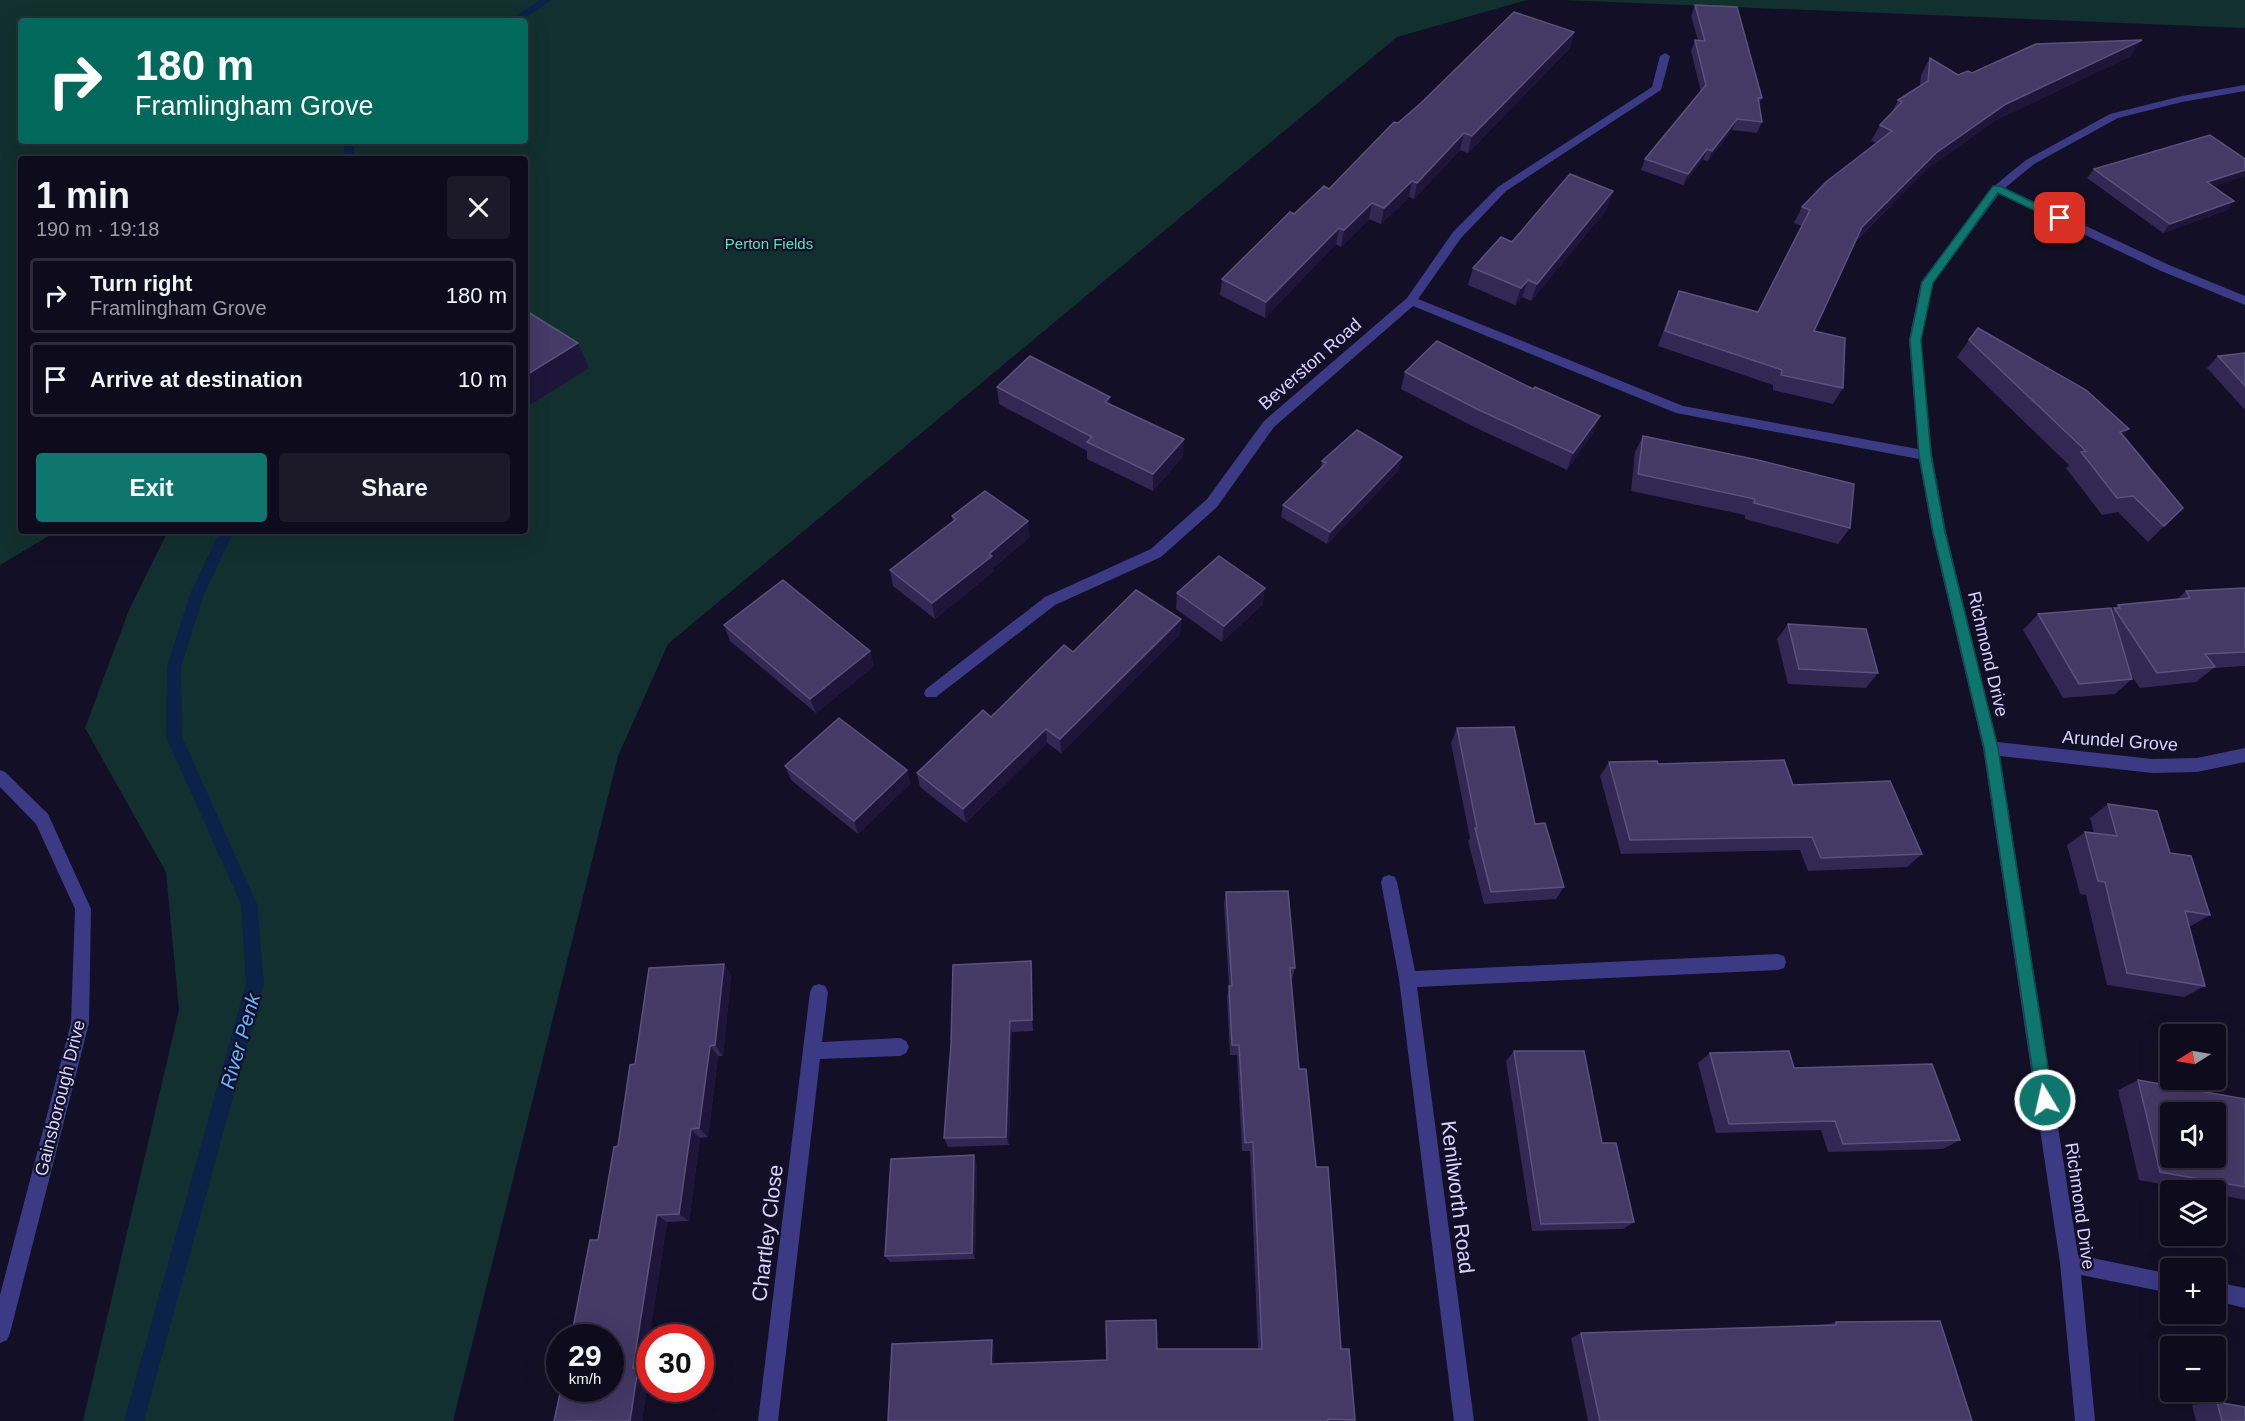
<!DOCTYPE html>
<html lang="en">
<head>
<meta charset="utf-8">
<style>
	:root { --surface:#0e0b1c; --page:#1c1929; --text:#f1f3f6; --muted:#9b9ba3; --line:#2e2b3b; --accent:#0f766e }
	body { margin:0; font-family:Helvetica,sans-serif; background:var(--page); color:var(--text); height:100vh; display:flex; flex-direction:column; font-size:22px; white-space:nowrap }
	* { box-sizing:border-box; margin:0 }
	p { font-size:20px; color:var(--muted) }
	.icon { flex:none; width:33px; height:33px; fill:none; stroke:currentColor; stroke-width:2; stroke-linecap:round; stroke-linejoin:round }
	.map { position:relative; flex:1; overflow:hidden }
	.details { position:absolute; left:18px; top:156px; width:510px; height:378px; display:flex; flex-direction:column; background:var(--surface); border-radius:6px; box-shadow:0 6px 24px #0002,0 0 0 2px var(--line) }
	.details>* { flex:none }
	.top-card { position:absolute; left:18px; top:18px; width:510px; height:126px; border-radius:6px; box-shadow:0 6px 24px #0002,0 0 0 2px var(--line); background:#00695c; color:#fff; overflow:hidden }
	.needle { width:39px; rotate:259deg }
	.buttons { position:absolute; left:2160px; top:1024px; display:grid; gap:12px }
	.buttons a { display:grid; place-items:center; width:66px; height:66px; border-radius:6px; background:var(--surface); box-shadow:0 6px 24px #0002,0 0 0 2px var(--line); font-size:30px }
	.speed { position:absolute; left:546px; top:1324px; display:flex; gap:12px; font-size:30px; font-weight:700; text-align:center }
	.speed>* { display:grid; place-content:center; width:78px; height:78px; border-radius:50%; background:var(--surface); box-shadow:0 6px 24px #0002,0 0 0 2px var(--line); line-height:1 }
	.speed small { font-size:15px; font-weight:400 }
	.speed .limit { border:9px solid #d22; background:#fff; color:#111 }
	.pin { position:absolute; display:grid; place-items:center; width:51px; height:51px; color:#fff; margin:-26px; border-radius:12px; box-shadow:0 3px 9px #0006 }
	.me { position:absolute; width:66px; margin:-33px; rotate:351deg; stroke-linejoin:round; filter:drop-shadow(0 0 4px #0008) }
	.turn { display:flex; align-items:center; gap:21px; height:126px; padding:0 18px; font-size:27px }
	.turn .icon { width:78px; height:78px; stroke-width:2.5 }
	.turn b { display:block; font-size:42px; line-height:51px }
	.round { display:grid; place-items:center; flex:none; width:63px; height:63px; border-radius:6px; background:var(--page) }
	.overview { display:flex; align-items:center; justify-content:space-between; height:102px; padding:0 18px }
	h1 { font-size:36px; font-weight:700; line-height:45px }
	.button { display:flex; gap:12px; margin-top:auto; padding:12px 18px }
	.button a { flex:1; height:69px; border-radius:6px; background:var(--accent); color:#fff; font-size:24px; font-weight:700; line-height:69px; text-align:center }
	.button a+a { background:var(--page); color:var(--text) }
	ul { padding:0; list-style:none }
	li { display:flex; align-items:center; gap:18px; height:75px; margin:0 12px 9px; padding:0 6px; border:3px solid var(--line); border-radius:6px }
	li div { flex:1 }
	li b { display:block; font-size:22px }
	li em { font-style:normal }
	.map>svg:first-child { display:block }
	.green { fill:#12302f; fill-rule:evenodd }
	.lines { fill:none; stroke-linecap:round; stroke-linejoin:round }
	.stream { fill:#0c2248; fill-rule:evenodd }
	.minor { fill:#3d3a85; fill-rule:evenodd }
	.wall { fill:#312854 }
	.shaded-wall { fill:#1d163a }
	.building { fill:#433a66; stroke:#5a527e; stroke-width:1.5; fill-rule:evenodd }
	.route { fill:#0f766e; stroke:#0a4d48; stroke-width:1.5 }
	.labels { text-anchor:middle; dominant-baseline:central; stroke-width:4.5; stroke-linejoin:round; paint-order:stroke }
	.far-park-label { font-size:15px; fill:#5fe0c0; stroke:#130f26 }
	.street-label { font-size:18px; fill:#d9d4ff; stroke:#130f26 }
	.water-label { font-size:20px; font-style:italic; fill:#62b6ff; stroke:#130f26 }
	.near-street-label { font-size:21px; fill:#d9d4ff; stroke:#130f26 }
</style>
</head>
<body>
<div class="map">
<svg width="2245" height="1421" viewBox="0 0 2245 1421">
	<rect width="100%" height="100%" fill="#130f26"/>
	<g class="green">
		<path d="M0,0H1527L1397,37L668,644L618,756L453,1421H83L179,1010L166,872L85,728L129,610L168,531H525V159H21V531H57L0,565ZM21,21H525V141H21Z"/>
		<path d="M1562,0H2245V28Z"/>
	</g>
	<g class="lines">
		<g class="stream">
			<path d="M540,0H552L520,21H508Z"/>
			<path d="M345,141H355L353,159H343Z"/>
			<path d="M220,531H234L204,594L181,667L182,737L257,904L264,984L144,1421H124L246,984L241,904L166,737L167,667L190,594Z"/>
		</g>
		<g class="minor">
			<path d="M1665,53L1670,56L1661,90L1506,191L1461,238L1418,299L1683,406L1918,449L1909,340L1921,282L1993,187L2026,160L2110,114L2182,96L2245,85V91L2182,102L2118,118L2034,164L2005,188L2169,265L2245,296V305L2161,271L1999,194L1933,283L1921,340L1932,455L1946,532L1997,742L2152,759L2197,758L2245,748V762L2197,772L2152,773L2000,756L2078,1255L2170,1274V1293L2081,1275L2095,1421H2075L2060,1263L1983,748L1932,532L1919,459L1676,413L1413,306L1274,427L1217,507L1161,557L1055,605L936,697H926L924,693L926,689L1045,597L1151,549L1207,499L1264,421L1407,298L1453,232L1498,187L1652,87L1660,56Z"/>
			<path d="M0,770L5,772L48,814L91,909L89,1023L10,1333L7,1340L0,1343V1295L71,1023L75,909L36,824L0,787Z"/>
			<path d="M1389,875L1395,877L1397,882L1415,971L1778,954L1784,956L1786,962L1784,968L1778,970L1417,987L1474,1421H1454L1399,979L1381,882L1383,877Z"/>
			<path d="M819,984L825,986L828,992L822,1042L900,1038L906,1041L909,1047L906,1053L900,1056L820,1059L778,1421H758L810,992L813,986Z"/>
			<path d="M2216,1282L2245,1288V1308L2216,1301Z"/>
		</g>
	</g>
	<g class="wall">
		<path d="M1695,5L1762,98L1759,104L1762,122L1757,133L1732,130L1708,161L1703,160L1683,185L1641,170L1645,159L1701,92L1691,51L1695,40H1698L1691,16Z"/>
		<path d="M1574,32L1570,48L1468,153L1460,150L1414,199L1409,197L1381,224L1369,219L1341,247L1336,244L1265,318L1220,295L1222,279L1294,214L1329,189L1398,123Z"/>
		<path d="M2131,56L1996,120L1927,169L1856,241L1814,331L1843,388L1833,404L1773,390V385L1658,346L1672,307L1679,291L1758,312L1802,226L1794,223L1802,207L1876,143L1871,141L1880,125L1891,114L1898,100L1920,86L1921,75L1930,58L1958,75Z"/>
		<path d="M2245,159V176L2214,186L2234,201L2227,210L2163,233L2087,178L2094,169Z"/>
		<path d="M1607,209L1531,301L1522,297L1515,305L1468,285L1473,268L1512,242Z"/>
		<path d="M1969,340L2129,429L2124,435L2183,508L2148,542L2118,512L2102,515L2066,468L2069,465L1957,357Z"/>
		<path d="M2245,353V410L2207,368L2218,356Z"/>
		<path d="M1405,372L1593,433L1567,470L1474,427L1401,389Z"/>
		<path d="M997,387L1110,397V405L1183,456L1153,491L1087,459V451L999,404Z"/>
		<path d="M1643,436L1850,528L1838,544L1745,519V515L1631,491L1635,452Z"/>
		<path d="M1322,461L1399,470L1327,544L1281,517L1283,505L1321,468Z"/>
		<path d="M952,516L1030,537L993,568L994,571L935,619L893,586L890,570L953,522Z"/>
		<path d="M2245,588V666L2214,668L2196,682L2140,688L2131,675L2132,679L2115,694L2063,698L2023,630L2038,614L2112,611L2118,605L2177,599L2186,591Z"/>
		<path d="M1177,593L1263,604L1222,642L1176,609Z"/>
		<path d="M1181,619L1180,634L1061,753L1047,743L966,823L920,787L917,773L991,717L1073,652Z"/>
		<path d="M1788,624L1878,673L1866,688L1788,684L1777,639Z"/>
		<path d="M724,625L870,651L874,666L816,713L730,641Z"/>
		<path d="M1457,728L1535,824L1564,887L1556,899L1484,904L1468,841L1470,838L1451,743Z"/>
		<path d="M1609,762L1658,764L1793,785L1922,854L1907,867L1808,871L1800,850L1621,854L1600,776Z"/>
		<path d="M785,766L907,770L910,784L858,834L791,780Z"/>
		<path d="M2108,804L2170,853L2210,915L2189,927L2205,986L2184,997L2107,985L2086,895L2080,894L2067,845L2085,832L2094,833L2090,818Z"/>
		<path d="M1226,892L1295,968L1292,979H1291L1299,1069L1316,1167L1341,1349L1355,1420L1353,1421H888L992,1340L994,1345V1364L1107,1360L1157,1349H1258L1250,1151H1242L1237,1055H1230L1227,997L1229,986L1224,904Z"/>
		<path d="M1031,961L1033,972V1031L1012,1032L1009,1145L948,1147L944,1138Z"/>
		<path d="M724,964L731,975L723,1056H718L708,1137L700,1138L689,1221L667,1222L644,1370L649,1372L642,1421H554L598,1240L635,1064Z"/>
		<path d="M1514,1051L1602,1143L1634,1222L1623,1229L1532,1231L1506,1061Z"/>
		<path d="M1710,1053L1794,1068L1960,1140L1943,1149L1828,1152L1821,1130L1716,1133L1698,1063Z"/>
		<path d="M2138,1080L2245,1099V1200L2216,1194V1191H2198L2139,1180L2118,1090Z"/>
		<path d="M977,1164L975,1259L890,1262L885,1256Z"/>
		<path d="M1836,1322L1972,1421H1588L1571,1338L1581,1333L1826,1325Z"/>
		<path d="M2217,1402L2245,1421H2196L2192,1405Z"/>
	</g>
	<g class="shaded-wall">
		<path d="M1574,32L1570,48L1468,153L1472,136Z"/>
		<path d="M2142,40L2131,56L1996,120L1927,169L1853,243L1862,227L1936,153L2006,104Z"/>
		<path d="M1737,119L1732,130L1708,161L1712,151Z"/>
		<path d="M1464,133L1460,150L1414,199L1417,183Z"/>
		<path d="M1707,149L1703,160L1683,185L1688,174Z"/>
		<path d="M2245,170V176L2200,191L2207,182Z"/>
		<path d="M1412,181L1409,197L1381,224L1384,208Z"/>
		<path d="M1613,191L1607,209L1531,301L1537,284Z"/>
		<path d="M2234,201L2227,210L2163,233L2170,224Z"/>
		<path d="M1372,203L1369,219L1341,247L1344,230Z"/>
		<path d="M1339,228L1336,244L1265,318L1266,302Z"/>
		<path d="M1528,280L1522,297L1515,305L1521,288Z"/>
		<path d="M578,343L589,368L525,408V376Z"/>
		<path d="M1110,397V413L1105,402Z"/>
		<path d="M1600,416L1593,433L1567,470L1573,453Z"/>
		<path d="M2129,429L2115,446L2120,432Z"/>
		<path d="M1184,439L1183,456L1153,491V474Z"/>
		<path d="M1402,457L1399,470L1327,544L1330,532Z"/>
		<path d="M2183,508L2167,524L2148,542L2164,526Z"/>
		<path d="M1028,521L1030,537L993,568L994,571L935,619L932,603L989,554Z"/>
		<path d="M1265,588L1263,604L1222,642L1224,626Z"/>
		<path d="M1181,619L1180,634L1061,753L1060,739Z"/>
		<path d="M870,651L874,666L816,713L810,699Z"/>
		<path d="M1046,729L1047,743L966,823L963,809Z"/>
		<path d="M907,770L910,784L858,834L854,821Z"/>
		<path d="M1031,961L1033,972V1031L1032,1020Z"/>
		<path d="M724,964L731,975L723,1056L715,1045Z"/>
		<path d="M1010,1021L1012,1032L1009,1145L1006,1137Z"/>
		<path d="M710,1046L718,1056L708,1137L699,1128Z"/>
		<path d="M691,1129L700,1138L689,1221L679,1214Z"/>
		<path d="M974,1155L977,1164L975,1259L972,1253Z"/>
		<path d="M657,1215L667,1222L644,1370L649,1372L642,1421H630L633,1368Z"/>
		<path d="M992,1340L994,1345V1368L991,1364Z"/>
	</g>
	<g class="building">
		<path d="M1695,5L1737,7L1762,98H1758L1762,122L1737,119L1712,151L1707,149L1688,174L1645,159L1706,85L1695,40L1705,41Z"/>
		<path d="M1514,12L1574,32L1472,136L1464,133L1417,183L1412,181L1384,208L1372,203L1344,230L1339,228L1266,302L1222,279L1290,212L1294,214L1324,186L1329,189L1394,122L1398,123L1421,103Z"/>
		<path d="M2142,40L2006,104L1936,153L1862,227L1814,331L1845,338L1843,388L1781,375L1782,370L1665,331L1679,291L1758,312L1810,210L1802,207L1826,182L1892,131L1880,125L1902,102L1898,100L1928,81L1930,58L1958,75L1968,71L1972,73L2036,44Z"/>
		<path d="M2210,135L2245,159V170L2207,182L2234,201L2170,224L2094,169Z"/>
		<path d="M1570,174L1613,191L1537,284L1528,280L1521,288L1473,268L1501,237L1512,242Z"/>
		<path d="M525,310L578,343L525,376Z"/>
		<path d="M1978,328L2086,390L2129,429L2120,432L2183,508L2164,526L2133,496L2117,498L2081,452L2086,451L1969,340Z"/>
		<path d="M1437,341L1533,389L1535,387L1600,416L1573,453L1479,410L1405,372Z"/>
		<path d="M2245,353V386L2218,356Z"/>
		<path d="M1030,356L1110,397L1105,402L1184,439L1153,474L1087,442L1092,437L997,387Z"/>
		<path d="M1357,430L1402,457L1330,532L1283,505L1326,463L1322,461Z"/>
		<path d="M1643,436L1758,460L1854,484L1850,528L1754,503L1755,499L1638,474Z"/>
		<path d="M985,491L1028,521L989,554L992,556L932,603L890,570L956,519L952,516Z"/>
		<path d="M1219,556L1265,588L1224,626L1177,593Z"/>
		<path d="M783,580L870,651L810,699L724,625Z"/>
		<path d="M2245,588V652L2205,654L2215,667L2157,673L2114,608H2120L2118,605L2190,598L2186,591Z"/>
		<path d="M1136,590L1181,619L1060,739L1046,729L963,809L917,773L983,710L991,717L1064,645L1073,652Z"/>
		<path d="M2111,608L2132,679L2079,684L2038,614Z"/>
		<path d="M1788,624L1866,629L1878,673L1799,669Z"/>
		<path d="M839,718L907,770L854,821L785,766Z"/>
		<path d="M1514,727L1535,824L1545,823L1564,887L1491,892L1475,828H1477L1457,728Z"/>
		<path d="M1784,760L1793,785L1890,781L1922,854L1821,858L1812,837L1630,840L1609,762L1657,761L1658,764Z"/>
		<path d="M2108,804L2157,811L2170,853L2191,856L2210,915L2185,911L2205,986L2127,973L2105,882L2098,881L2085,832L2117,836Z"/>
		<path d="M1288,891L1295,968H1290L1299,1069H1306L1316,1167H1328L1341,1349H1349L1355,1420L1328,1419V1421H888L892,1344L992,1340L991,1364L1107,1360L1106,1321L1156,1320L1157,1349H1262L1253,1142L1245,1143L1239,1045H1232L1229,986H1232L1226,892Z"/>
		<path d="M1031,961L1032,1020L1010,1021L1006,1137L944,1138L951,1044L953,965Z"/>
		<path d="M724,964L715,1045L710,1046L699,1128L691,1129L679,1214L657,1215L633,1368H638L630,1421H554L561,1389H610V1338H571L590,1240H598L614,1147L618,1146L630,1065L635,1064L649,968Z"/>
		<path d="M1514,1051H1584L1602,1143H1616L1634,1222L1541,1224Z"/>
		<path d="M1789,1051L1794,1068L1932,1064L1960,1140L1843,1144L1835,1121L1729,1124L1710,1053Z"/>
		<path d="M2138,1080L2245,1099V1187L2160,1172ZM2170,1113H2216V1158H2170Z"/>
		<path d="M974,1155L972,1253L885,1256L891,1159Z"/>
		<path d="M1940,1321L1972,1421H1600L1581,1333L1836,1325V1322Z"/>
		<path d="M2217,1402L2245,1407V1421H2222Z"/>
	</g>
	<path class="route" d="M1993,186H2000L2065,218L2056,221L1998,193L1933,283L1921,340L1931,455L1945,532L1998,748L2053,1100L2051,1105L2045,1108L2039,1105L2037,1100L1984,748L1933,532L1919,455L1910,340L1922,282Z"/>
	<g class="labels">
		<g class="far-park-label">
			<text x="769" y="243">Perton Fields</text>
		</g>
		<g class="street-label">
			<text transform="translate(1310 364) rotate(-41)">Beverston Road</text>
			<text transform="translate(1988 654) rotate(77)">Richmond Drive</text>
			<text transform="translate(2120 741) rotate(4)">Arundel Grove</text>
			<text transform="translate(60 1098) rotate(-76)">Gainsborough Drive</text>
			<text transform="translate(2080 1206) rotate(82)">Richmond Drive</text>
		</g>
		<g class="water-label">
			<text transform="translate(240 1041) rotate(-74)">River Penk</text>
		</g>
		<g class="near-street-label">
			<text transform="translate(1458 1197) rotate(83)">Kenilworth Road</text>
			<text transform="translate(767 1233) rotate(-83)">Chartley Close</text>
		</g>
	</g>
</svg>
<div class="buttons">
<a><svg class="needle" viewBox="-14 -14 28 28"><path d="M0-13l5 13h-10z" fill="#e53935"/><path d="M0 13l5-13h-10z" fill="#9b9ba3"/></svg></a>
<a><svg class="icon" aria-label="sound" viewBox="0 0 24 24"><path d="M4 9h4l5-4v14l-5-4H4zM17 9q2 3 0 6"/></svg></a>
<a><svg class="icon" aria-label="layers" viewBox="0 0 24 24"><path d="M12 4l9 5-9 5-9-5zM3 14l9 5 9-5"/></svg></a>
<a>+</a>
<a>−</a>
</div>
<div class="speed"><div>29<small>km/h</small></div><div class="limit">30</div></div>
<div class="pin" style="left:2060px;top:218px;background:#d93025"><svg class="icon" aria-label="arrive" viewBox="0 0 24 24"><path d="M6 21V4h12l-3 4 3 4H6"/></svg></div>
<svg class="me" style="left:2045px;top:1100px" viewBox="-20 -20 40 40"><circle r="17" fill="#0f766e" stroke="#fff" stroke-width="3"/><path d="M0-11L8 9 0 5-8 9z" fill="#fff"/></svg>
<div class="top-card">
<div class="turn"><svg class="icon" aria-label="right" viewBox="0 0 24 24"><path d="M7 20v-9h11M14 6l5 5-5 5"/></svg><div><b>180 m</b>Framlingham Grove</div></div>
</div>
<section class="details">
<div class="overview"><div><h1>1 min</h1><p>190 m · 19:18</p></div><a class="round"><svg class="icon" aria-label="close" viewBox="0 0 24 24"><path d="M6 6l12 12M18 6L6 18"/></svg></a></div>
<ul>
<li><svg class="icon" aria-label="right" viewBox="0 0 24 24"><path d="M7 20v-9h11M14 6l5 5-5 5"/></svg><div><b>Turn right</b><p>Framlingham Grove</p></div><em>180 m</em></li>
<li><svg class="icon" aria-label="arrive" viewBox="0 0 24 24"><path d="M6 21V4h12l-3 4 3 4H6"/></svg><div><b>Arrive at destination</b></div><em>10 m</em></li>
</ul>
<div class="button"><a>Exit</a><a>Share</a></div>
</section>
</div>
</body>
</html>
